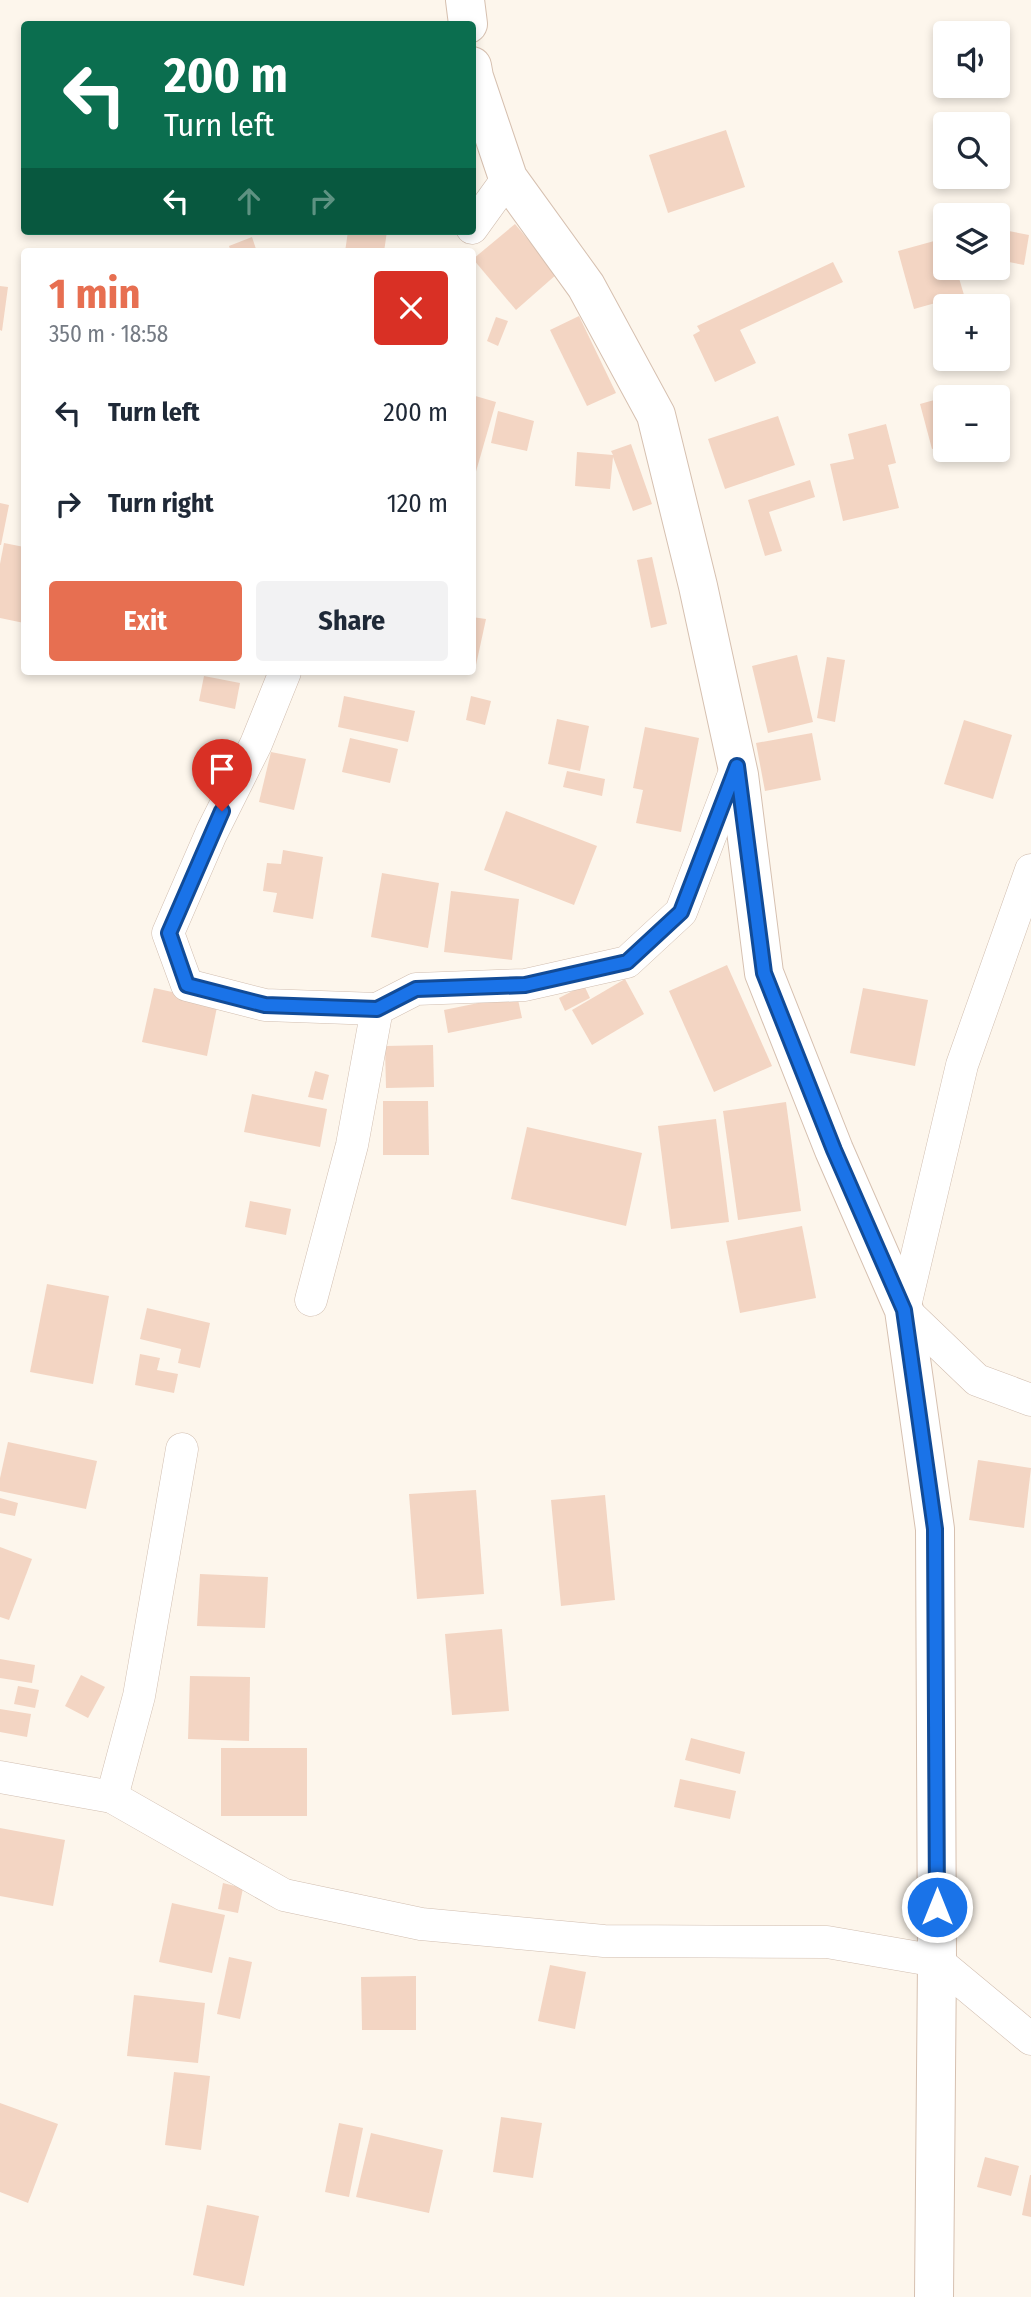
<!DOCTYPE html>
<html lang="en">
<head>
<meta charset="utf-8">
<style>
	:root { --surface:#fff; --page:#f2f2f3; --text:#1f2937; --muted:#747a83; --accent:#e76f51 }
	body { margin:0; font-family:"Fira Sans Condensed",sans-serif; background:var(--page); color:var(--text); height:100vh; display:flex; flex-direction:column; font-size:26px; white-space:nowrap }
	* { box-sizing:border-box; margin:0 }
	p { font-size:23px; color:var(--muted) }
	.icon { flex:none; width:38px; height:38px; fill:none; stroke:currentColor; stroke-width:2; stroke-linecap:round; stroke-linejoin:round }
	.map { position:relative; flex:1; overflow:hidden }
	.details { position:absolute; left:21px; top:248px; width:455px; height:427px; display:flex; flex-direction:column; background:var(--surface); border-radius:7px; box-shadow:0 4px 10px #0003 }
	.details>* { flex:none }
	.banner { position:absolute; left:21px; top:21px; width:455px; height:214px; border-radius:7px; box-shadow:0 4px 10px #0003; background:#0b6e4f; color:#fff; overflow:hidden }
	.tools { position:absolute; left:933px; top:21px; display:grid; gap:14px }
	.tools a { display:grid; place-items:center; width:77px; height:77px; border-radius:7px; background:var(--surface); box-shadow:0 4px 10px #0003; font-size:35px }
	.pin { position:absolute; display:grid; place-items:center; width:60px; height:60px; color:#fff; margin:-72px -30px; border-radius:50% 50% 50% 0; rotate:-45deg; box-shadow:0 0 7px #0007 }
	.pin .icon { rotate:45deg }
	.me { position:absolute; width:77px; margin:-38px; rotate:0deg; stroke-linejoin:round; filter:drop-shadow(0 0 5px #0008) }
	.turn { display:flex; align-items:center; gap:24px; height:147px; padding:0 28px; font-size:32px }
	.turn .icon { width:91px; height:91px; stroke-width:2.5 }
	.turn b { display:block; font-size:49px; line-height:60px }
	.lanes { display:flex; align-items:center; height:66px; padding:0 28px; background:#0003; justify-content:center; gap:35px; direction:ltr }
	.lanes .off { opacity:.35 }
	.round { display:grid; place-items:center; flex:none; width:74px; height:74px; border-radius:7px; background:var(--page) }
	.head { display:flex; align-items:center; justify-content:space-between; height:119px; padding:0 28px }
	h1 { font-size:42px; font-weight:700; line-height:52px; color:var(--accent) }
	.action { display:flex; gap:14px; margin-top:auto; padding:14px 28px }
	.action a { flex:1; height:80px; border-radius:7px; background:var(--accent); color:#fff; font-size:28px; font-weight:700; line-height:80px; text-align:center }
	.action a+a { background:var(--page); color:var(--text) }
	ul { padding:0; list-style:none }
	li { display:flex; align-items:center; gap:21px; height:91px; padding:0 28px }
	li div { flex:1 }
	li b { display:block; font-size:26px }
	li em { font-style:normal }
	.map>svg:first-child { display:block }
	.building { fill:#f3d5c3 }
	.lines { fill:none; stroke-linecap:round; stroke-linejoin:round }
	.street-casing { stroke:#d1beb0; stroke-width:33 }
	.secondary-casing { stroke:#d6c0b0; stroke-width:40 }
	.street { stroke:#fff; stroke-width:32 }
	.secondary { stroke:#fff; stroke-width:38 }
	.route-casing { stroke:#114b97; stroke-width:18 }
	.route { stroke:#1a73e8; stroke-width:12 }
</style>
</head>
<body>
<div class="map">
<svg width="1031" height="2297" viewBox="0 0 1031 2297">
	<rect width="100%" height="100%" fill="#fdf6ec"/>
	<g class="building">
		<path d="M726,130L745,187L668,213L649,155Z"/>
		<path d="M515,224L557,274L516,310L473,259Z"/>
		<path d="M998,229L1029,235L1024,265L998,260Z"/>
		<path d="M348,231H387L384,252H345Z"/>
		<path d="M252,237L257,252H231L229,246Z"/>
		<path d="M945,238V268H956L964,295L914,309L898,251Z"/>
		<path d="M833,262L843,282L740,330L756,363L715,382L693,335L700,331L697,326Z"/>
		<path d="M0,286L8,287L2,331L0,330Z"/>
		<path d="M579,316L616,393L587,406L550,330Z"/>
		<path d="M496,317L508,321L498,346L487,341Z"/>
		<path d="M990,385L994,397H948V396Z"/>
		<path d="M472,395L496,402L473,482H472Z"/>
		<path d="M945,397V446L932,449L920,404Z"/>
		<path d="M498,411L534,421L527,451L491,443Z"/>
		<path d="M778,416L795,465L725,489L708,439Z"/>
		<path d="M886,424L896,463L888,465L899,508L843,521L830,464L854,459L848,434Z"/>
		<path d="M631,444L652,504L633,511L613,457L610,489L575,486L577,452L613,455L611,451Z"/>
		<path d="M810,480L815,497L769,512L782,551L765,556L748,500Z"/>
		<path d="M0,503L9,505L1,545H0Z"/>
		<path d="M4,543L24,547V623L0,618V564Z"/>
		<path d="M652,557L667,624L651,628L637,560Z"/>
		<path d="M472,617L486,619L476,665L472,664Z"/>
		<path d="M797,655L813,722L768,733L752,666Z"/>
		<path d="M827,657L845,660L835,722L817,718Z"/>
		<path d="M204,676L240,683L235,709L199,701Z"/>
		<path d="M344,696L415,711L408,742L338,727Z"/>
		<path d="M471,696L491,701L485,725L466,720Z"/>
		<path d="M557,719L589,726L580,771L548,764Z"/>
		<path d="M964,720L1012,735L993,799L944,784Z"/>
		<path d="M645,727L699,738L681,832L636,823L643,790L633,788Z"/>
		<path d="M812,733L821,780L765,791L756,743Z"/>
		<path d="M350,738L398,749L390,783L342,772Z"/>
		<path d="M271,752L306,759L294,810L259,802Z"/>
		<path d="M567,771L605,779L602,796L563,787Z"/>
		<path d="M506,811L597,846L574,905L484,870Z"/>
		<path d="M283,850L323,857L313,919L273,912L277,893L263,891L267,863L281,864Z"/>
		<path d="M382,873L439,883L428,948L371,937Z"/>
		<path d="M451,891L519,899L512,960L444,952Z"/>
		<path d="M727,965L772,1066L714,1092L669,991Z"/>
		<path d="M625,979L644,1014L592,1045L572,1010Z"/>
		<path d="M584,985L590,998L565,1011L559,998Z"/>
		<path d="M154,988L218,1002L207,1056L142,1042Z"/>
		<path d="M863,988L928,1000L915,1066L850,1053Z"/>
		<path d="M517,995L522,1018L448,1033L444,1010Z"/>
		<path d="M433,1045L434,1087L386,1088L385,1046Z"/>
		<path d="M315,1071L329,1075L323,1100L308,1097Z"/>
		<path d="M252,1094L327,1109L320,1147L244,1132Z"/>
		<path d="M383,1101H428L429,1155H383Z"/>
		<path d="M786,1102L801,1211L738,1220L723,1111Z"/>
		<path d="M716,1119L729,1222L671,1229L658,1126Z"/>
		<path d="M527,1127L642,1153L626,1226L511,1199Z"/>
		<path d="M250,1201L291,1209L286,1235L245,1227Z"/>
		<path d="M802,1226L816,1298L740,1313L726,1241Z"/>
		<path d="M47,1284L109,1296L93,1384L30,1372Z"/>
		<path d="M147,1308L210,1323L200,1368L178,1363L181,1349L140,1339Z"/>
		<path d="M140,1354L160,1358L157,1370L178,1374L174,1393L135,1385Z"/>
		<path d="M8,1442L97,1461L86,1509L0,1491V1478Z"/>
		<path d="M978,1460L1031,1468L1024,1528L969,1520Z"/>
		<path d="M476,1490L484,1594L417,1599L409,1494Z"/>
		<path d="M605,1495L615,1600L561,1606L551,1500Z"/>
		<path d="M0,1498L18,1503L15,1516L0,1513Z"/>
		<path d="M0,1547L32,1559L9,1620L0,1617Z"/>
		<path d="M200,1574L268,1577L265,1628L197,1626Z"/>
		<path d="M502,1629L509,1711L452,1715L445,1634Z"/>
		<path d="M0,1659L35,1665L32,1683L0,1678Z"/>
		<path d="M81,1675L105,1687L88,1718L65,1706Z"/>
		<path d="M190,1676L250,1677L249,1741L188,1739Z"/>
		<path d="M18,1686L39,1690L35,1708L14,1704Z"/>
		<path d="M0,1709L31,1714L27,1737L0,1732Z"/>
		<path d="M691,1738L745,1752L740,1774L685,1760Z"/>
		<rect x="221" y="1748" width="86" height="68"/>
		<path d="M680,1779L736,1791L730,1819L674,1807Z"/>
		<path d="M0,1828L65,1840L53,1906L0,1896Z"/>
		<path d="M223,1883L243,1888L238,1913L218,1909Z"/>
		<path d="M172,1903L225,1915L212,1973L159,1962Z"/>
		<path d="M229,1957L252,1962L240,2019L217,2014Z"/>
		<path d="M550,1965L586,1972L575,2029L538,2021Z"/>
		<path d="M416,1976V2030H362L361,1977Z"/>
		<path d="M134,1995L205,2003L198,2063L127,2056Z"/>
		<path d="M174,2072L210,2076L201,2150L165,2145Z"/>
		<path d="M0,2103L58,2124L28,2203L0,2192Z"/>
		<path d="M501,2117L542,2123L533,2178L493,2172Z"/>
		<path d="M339,2123L363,2128L349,2197L325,2192Z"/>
		<path d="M371,2133L443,2150L429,2213L356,2197Z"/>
		<path d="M985,2157L1019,2166L1011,2196L977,2187Z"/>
		<path d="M1030,2175H1031V2217L1022,2215Z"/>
		<path d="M207,2205L259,2216L244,2286L193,2275Z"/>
	</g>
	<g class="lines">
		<defs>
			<g id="street">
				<path d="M472,228L508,178"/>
				<path d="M285,672L256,744L211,834L168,933L187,985L265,1005L377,1009"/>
				<path d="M1031,870L962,1065L904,1310L977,1380L1031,1400"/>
				<path d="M311,1300L352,1145L377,1009L416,989L525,985L627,962L681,912L737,766"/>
				<path d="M0,1777L112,1797L284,1895L421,1924L604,1941L827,1942L937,1961L1031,2039"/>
				<path d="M112,1797L139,1696L182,1449"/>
			</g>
			<g id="secondary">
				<path d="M465,0L468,24"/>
				<path d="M472,66L474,77L508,178L586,286L656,415L698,586L739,775L764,973L834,1150L904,1310L935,1529L937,1961L934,2297"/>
			</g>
		</defs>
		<use href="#street" class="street-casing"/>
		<use href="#secondary" class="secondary-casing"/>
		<use href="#street" class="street"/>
		<use href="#secondary" class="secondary"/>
	</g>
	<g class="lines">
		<defs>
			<path id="route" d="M222,811L169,933L187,985L265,1005L377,1009L416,989L525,985L627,962L681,912L737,766L764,973L834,1150L904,1310L935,1529L937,1907"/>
		</defs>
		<use href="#route" class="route-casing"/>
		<use href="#route" class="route"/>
	</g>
</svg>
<div class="tools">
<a><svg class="icon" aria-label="sound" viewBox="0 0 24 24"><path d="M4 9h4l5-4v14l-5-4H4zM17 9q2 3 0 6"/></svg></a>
<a><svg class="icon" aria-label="search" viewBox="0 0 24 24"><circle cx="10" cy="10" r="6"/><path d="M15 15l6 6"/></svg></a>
<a><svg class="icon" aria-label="layers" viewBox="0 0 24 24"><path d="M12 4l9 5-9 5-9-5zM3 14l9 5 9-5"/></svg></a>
<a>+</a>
<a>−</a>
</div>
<div class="pin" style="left:222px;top:811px;background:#d93025"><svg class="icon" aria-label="arrive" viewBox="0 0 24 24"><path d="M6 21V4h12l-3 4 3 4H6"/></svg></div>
<svg class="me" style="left:937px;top:1907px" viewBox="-20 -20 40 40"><circle r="17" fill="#1a73e8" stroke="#fff" stroke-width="3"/><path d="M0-11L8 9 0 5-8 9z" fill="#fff"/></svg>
<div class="banner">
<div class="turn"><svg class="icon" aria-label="left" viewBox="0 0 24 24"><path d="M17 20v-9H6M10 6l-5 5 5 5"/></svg><div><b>200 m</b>Turn left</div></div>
<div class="lanes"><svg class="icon" aria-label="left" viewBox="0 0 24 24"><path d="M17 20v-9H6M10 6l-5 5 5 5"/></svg><svg class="icon off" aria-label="ahead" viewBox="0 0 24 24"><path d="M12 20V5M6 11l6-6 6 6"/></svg><svg class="icon off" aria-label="right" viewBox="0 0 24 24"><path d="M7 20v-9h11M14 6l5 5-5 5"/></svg></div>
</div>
<section class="details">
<div class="head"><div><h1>1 min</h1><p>350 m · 18:58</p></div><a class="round" style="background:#d93025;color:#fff"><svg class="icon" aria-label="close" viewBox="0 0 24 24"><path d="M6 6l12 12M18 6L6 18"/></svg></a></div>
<ul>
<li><svg class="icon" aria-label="left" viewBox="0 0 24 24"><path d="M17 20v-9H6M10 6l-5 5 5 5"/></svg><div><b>Turn left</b></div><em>200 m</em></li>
<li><svg class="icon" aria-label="right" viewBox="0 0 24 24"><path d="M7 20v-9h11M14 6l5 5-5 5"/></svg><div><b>Turn right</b></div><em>120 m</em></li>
</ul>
<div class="action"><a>Exit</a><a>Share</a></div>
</section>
</div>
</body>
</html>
